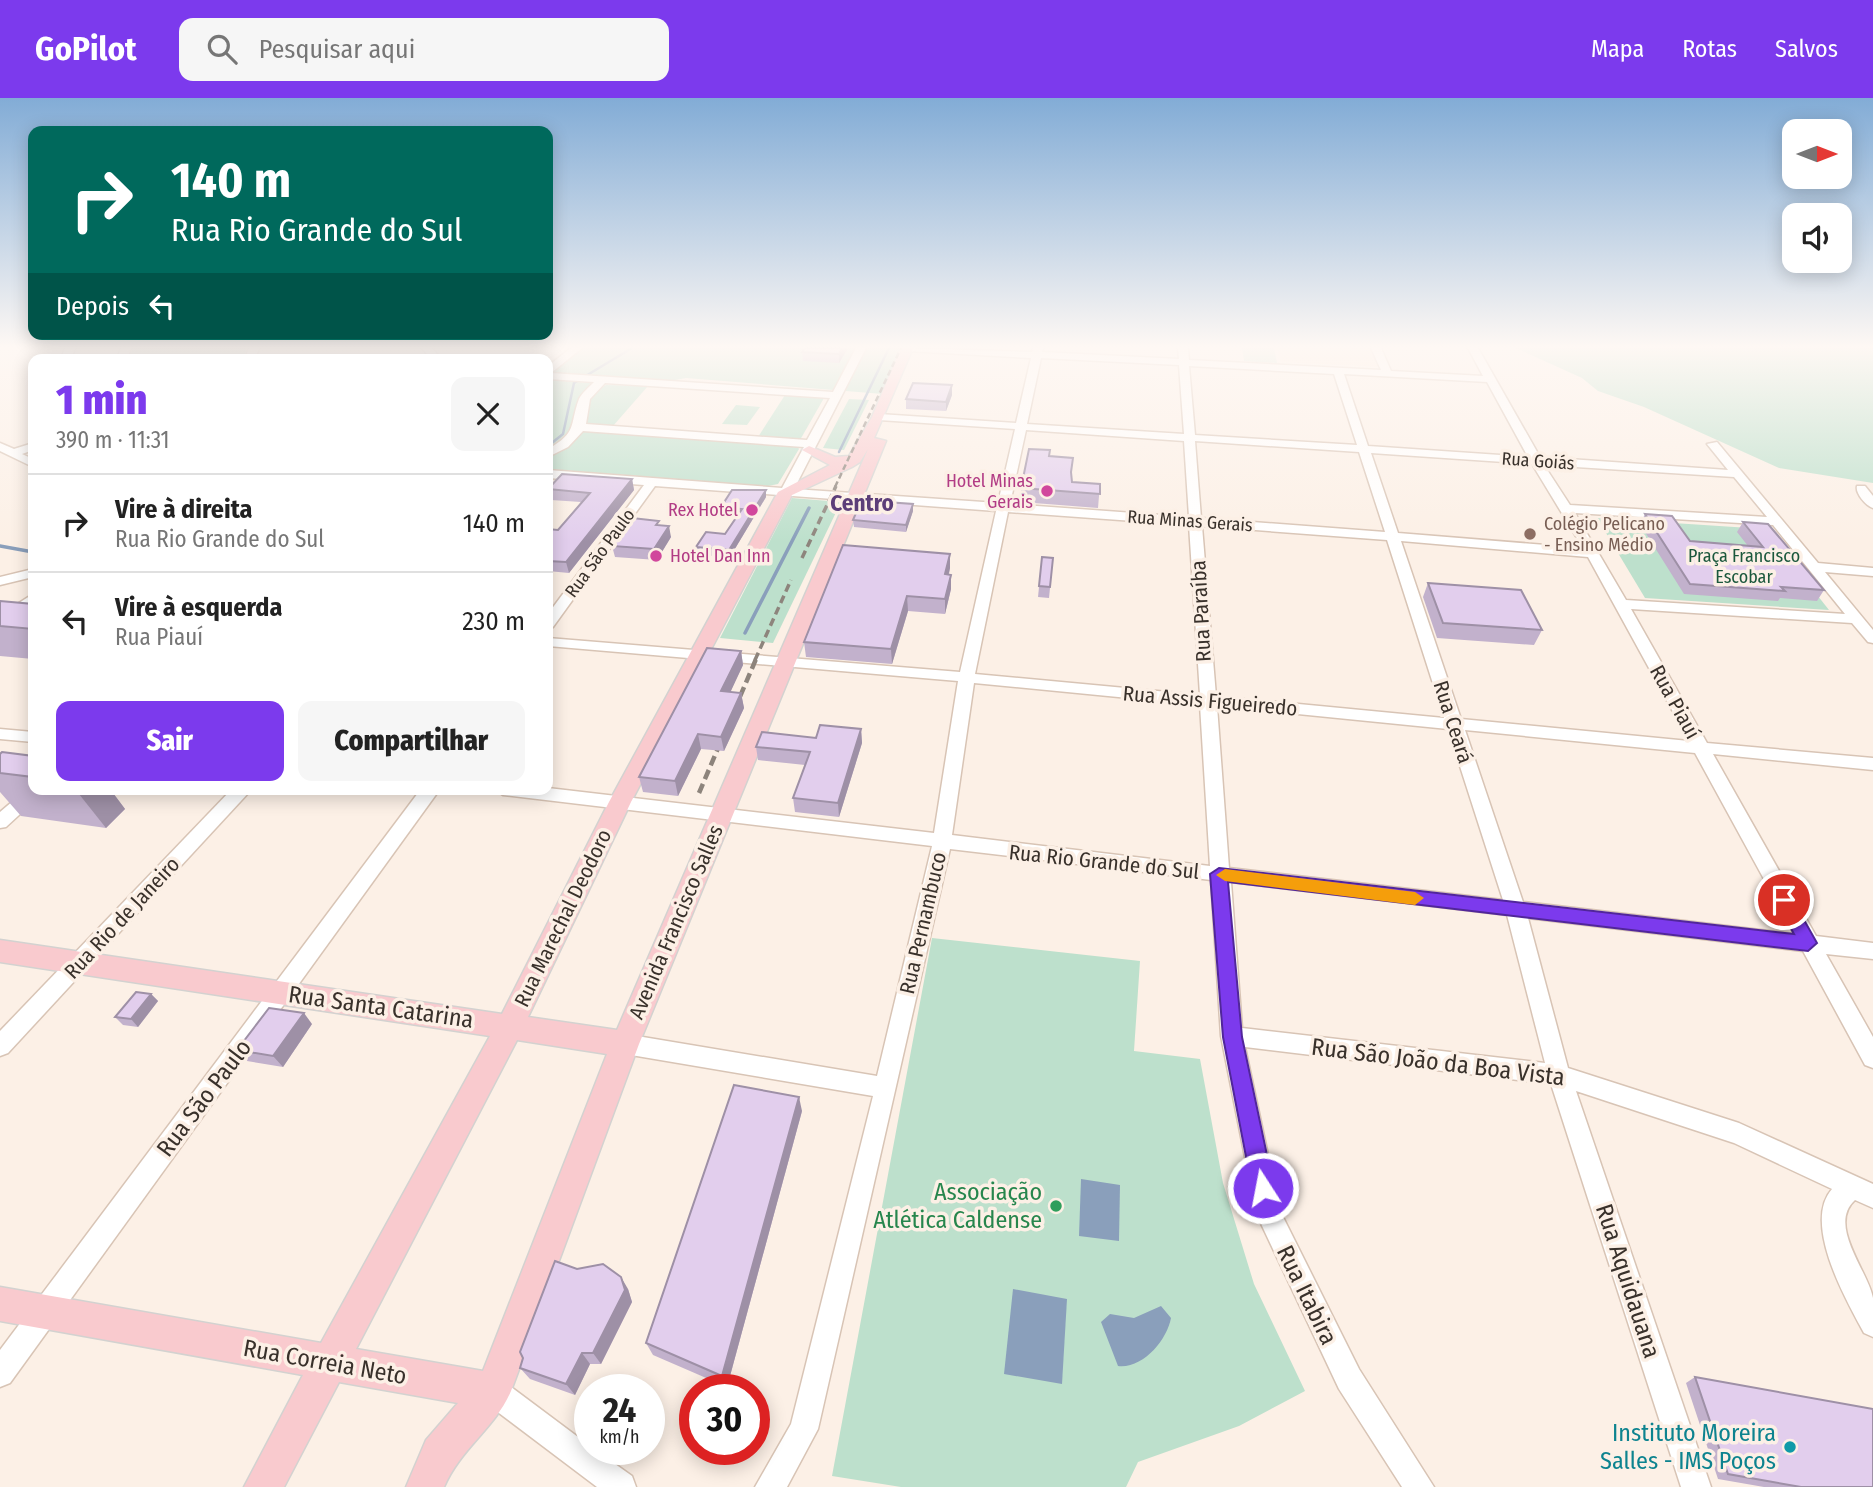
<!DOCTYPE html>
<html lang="pt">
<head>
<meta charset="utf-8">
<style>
	:root { --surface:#fff; --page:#f6f6f6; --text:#222; --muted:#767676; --line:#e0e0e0; --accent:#7c3aed }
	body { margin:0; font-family:"Fira Sans Condensed",sans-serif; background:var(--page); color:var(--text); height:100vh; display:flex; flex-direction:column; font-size:26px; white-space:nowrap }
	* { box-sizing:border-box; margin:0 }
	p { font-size:23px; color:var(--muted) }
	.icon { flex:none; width:38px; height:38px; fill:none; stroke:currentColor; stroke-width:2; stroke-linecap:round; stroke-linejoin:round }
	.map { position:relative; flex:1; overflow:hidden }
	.details { position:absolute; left:28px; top:256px; width:525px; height:441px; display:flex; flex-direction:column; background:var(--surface); border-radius:14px; box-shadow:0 4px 18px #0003 }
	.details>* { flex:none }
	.banner { position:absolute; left:28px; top:28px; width:525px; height:214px; border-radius:14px; box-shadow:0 4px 18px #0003; background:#00695c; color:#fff; overflow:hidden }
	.needle { width:46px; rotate:90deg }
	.controls { position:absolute; left:1782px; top:21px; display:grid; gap:14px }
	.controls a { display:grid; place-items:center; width:70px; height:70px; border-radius:14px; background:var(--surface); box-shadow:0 4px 18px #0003; font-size:35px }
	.speed { position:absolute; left:574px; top:1276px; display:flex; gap:14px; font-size:35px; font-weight:700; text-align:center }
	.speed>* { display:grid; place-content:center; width:91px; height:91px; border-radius:50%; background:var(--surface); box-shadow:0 4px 18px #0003; line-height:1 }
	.speed small { font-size:18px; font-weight:400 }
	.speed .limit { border:10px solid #d22; background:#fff; color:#111 }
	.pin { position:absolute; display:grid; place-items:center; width:60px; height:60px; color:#fff; margin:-30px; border:4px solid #fff; border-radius:50%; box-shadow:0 2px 7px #0007 }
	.me { position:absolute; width:77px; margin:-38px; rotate:349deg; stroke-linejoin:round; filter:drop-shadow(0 0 5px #0008) }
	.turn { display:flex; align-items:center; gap:24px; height:147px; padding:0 28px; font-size:32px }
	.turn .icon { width:91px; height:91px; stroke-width:2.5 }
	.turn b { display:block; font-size:49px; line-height:60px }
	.then { display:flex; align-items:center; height:66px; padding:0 28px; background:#0003; gap:14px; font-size:26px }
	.round { display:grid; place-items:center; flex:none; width:74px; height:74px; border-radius:14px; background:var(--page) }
	.summary { display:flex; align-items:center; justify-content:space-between; height:119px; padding:0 28px }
	h1 { font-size:42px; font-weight:800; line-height:52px; color:var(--accent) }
	.button { display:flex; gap:14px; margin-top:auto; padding:14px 28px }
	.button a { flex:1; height:80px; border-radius:14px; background:var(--accent); color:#fff; font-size:28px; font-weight:800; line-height:80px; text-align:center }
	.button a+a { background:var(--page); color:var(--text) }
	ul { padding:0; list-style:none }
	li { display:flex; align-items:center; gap:21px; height:98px; padding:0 28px; border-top:2px solid var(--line) }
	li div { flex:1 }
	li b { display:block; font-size:26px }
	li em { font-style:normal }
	header { display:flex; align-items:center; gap:42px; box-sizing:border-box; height:98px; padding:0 35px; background:var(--accent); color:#fff }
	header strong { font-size:33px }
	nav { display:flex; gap:38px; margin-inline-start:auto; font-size:24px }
	.search { width:490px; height:63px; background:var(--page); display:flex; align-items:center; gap:18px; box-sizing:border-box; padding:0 24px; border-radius:14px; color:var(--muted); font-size:26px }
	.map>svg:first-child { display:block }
	.built { fill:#fce7d6 }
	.green { fill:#bde0cc }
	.water { fill:#8a9fbb }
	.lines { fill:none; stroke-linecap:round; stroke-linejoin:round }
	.stream-far1 { stroke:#8a9fbb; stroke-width:2.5 }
	.stream { stroke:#8a9fbb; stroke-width:3.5 }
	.minor-casing { stroke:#d8c4b5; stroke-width:3 }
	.major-casing { stroke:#d3d2d0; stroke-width:3 }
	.minor { fill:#fff; fill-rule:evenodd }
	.major { fill:#f9cace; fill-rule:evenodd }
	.rail-far2 { stroke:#8d847c; stroke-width:2.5; stroke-dasharray:6 3.5; stroke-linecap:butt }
	.rail-far1 { stroke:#8d847c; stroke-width:3.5; stroke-dasharray:8 4.5; stroke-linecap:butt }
	.rail { stroke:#8d847c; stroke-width:4.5; stroke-dasharray:10 5; stroke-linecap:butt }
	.wall { fill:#c2b1cc }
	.shaded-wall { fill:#9e90a6 }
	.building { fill:#e2ceed; stroke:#9e90a6; stroke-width:2 }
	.route { fill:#7c3aed; stroke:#51269a; stroke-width:2 }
	.slow { fill:#f59e0b }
	.hotel-dot { fill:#d1479c; stroke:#fcf0e6; stroke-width:2.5 }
	.education-dot { fill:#8d6e63; stroke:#fcf0e6; stroke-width:2.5 }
	.leisure-dot { fill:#2e9e5b; stroke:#fcf0e6; stroke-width:2.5 }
	.culture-dot { fill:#0f9aa8; stroke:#fcf0e6; stroke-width:2.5 }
	.labels { text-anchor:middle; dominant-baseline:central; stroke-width:7; stroke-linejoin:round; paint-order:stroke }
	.far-street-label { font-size:18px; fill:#39312b; stroke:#fcf0e6 }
	.far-hotel-label { font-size:18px; fill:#b23c85; stroke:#fcf0e6; text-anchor:end }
	.far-education-label { font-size:18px; fill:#785e54; stroke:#fcf0e6; text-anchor:start }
	.far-park-label { font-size:18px; fill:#1b583c; stroke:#fcf0e6 }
	.street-label { font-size:21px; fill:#39312b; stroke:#fcf0e6 }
	.far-district-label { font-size:23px; font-weight:bold; fill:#5c3e79; stroke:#fcf0e6 }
	.near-street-label { font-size:24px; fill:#39312b; stroke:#fcf0e6 }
	.near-leisure-label { font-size:24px; fill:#27864d; stroke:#fcf0e6; text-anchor:end }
	.near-culture-label { font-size:24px; fill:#0d838f; stroke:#fcf0e6; text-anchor:end }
</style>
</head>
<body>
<header>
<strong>GoPilot</strong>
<div class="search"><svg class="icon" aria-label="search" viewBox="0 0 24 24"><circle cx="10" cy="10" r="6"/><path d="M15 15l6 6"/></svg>Pesquisar aqui</div>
<nav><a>Mapa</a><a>Rotas</a><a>Salvos</a></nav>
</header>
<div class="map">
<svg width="1873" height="1389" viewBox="0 0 1873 1389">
	<rect width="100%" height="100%" fill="#fcf0e6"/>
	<path class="built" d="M1277,250H1373L1382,269L1281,264Z"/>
	<g class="green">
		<path d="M132,250H246L245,261H124Z"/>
		<path d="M583,250H903L883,296L686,280L670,283L549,274Z"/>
		<path d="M1242,250H1274L1277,265L1244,263Z"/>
		<path d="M1516,250H1873V385L1779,370L1644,309L1598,293L1582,280Z"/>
		<path d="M548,282L591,285C568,310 581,334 548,354Z"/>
		<path d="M606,287L648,288L613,328L586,326L590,296Z"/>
		<path d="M785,297L824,300L800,342L758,339Z"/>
		<path d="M849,301L869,302L844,352L823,350Z"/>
		<path d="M736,307L760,309L747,327L722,326Z"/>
		<path d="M582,333L797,348L799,351L778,386L768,388L548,371V359L561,352Z"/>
		<path d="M792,400L841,404L773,545L720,540Z"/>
		<path d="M1597,420L1765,431L1829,512L1645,500Z"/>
		<path d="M932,840L1140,863L1134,953L1200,961L1223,1085L1254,1186L1305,1293L1239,1328L1138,1364L1126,1389H901L832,1378Z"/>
	</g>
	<g class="water">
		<path d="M1081,1081L1120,1087L1119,1143L1079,1138Z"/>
		<path d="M1013,1191L1067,1201L1062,1286L1004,1276Z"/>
		<path d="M1161,1208L1171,1220C1167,1242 1143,1271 1118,1268L1101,1224L1110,1216L1134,1220Z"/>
	</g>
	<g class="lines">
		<g class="stream-far1">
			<path d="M548,348L563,336L574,285L632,250"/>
			<path d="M839,354L889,250"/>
		</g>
		<g class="stream">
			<path d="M0,448L33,454"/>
			<path d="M745,535L809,410"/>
		</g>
		<defs>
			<g id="minor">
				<path d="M65,250H75L71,261H61Z"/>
				<path d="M121,250H131L127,261H117Z"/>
				<path d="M249,250H259L255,261H245Z"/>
				<path d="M422,250H432L441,261H431Z"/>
				<path d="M571,250H582L551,275L833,294L856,250H866L794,391L998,405L1015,331L879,322L874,319L879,316L1016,325L1031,260L907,253L902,250L1032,254L1033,250H1043L1042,254L1179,261L1178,250H1188L1189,262L1381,272L1371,250H1381L1391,273L1483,278L1468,250H1478L1540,359L1728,372L1707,346L1717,344L1818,465L1873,470V478L1825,474L1873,532V545L1868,544L1852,525L1631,511L1707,645L1873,660V672L1713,656L1816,838L1873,845V861L1826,856L1873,939V970L1865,967L1803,853L1528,820L1568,970L1739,1025L1873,1086V1110L1855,1102C1827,1127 1868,1173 1873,1200C1873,1212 1873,1227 1873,1239L1864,1235C1846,1202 1802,1125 1832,1091L1734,1045L1576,993L1711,1389H1681L1551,986L1245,949L1280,1113L1359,1271L1434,1389H1402L1339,1291L1256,1115L1221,938L1211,782L950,751L818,1331L787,1389H755L791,1326L873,998L625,956L617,953L614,946L617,939L625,936L877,978L932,748L503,697L494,691L548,690L934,735L958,583L548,548V540L960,574L996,413L655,388L553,529L548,530V516L644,387L548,380V372L782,390L804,349L583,333L568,349L548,359V351C578,334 569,328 579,301C582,295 589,289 594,284L548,281V268ZM1041,260L1179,267L1184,336L1027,326ZM1189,268L1334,276L1357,347L1195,337ZM1344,276L1487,284L1528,359L1368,348ZM605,285L830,300L807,342L586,326L590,301ZM1026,332L1184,343L1189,419L1010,406ZM1195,343L1359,354L1385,434L1201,420ZM1371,355L1532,366L1583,450L1398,435ZM1544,367L1734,379L1767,419L1570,407ZM1008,414L1189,427L1200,597L975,576ZM1575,415L1773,427L1845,516L1626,502ZM1202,428L1387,442L1444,620L1216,598ZM1401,443L1588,459L1689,643L1461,621ZM974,585L1200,607L1210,768L952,737ZM1217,608L1448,631L1503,802L1229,770ZM1465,632L1695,655L1794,836L1523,804ZM1231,784L1507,817L1545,965L1242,930Z"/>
				<path d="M0,345L14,351L33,345V352L22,356L33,361V369L0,353Z"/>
				<path d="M1857,388H1865L1873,398V410C1866,408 1855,395 1857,388Z"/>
				<path d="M33,471V479L0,487V479Z"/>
				<path d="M33,496V506L0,528V517Z"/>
				<path d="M0,631L33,634V644L0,641Z"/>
				<path d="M33,686V691H46L43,695L6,729L0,730V714Z"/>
				<path d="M232,691H252L8,955L0,958V933Z"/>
				<path d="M421,691H440L10,1285L0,1289V1252Z"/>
				<path d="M493,1279L503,1283L590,1348V1351H594L632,1378L636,1389H597L483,1303L479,1293L483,1283Z"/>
			</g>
			<path id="major" d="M901,250H913L874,340L886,343L639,946L511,1293C496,1329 460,1351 444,1389H406L426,1342L458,1305L339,1284L284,1389H244L303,1277L0,1223V1189L321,1245L490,938L0,864V842L502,916L609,704L778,394L830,367L802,352L809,348L835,359L849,358L872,319ZM868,351L617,932L528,919L631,704L792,397L852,369L860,364ZM517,942L607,956L483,1273L356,1251Z"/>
		</defs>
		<use href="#minor" class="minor-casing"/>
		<use href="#major" class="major-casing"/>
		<use href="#minor" class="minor"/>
		<use href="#major" class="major"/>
		<path class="rail-far2" d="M835,389L901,250"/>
		<g class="rail-far1">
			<path d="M802,460L836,388"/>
			<path d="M755,562L791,482"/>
		</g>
		<path class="rail" d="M699,695L756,561"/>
	</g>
	<g class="wall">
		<path d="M805,250H848L839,265L803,263L802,254Z"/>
		<path d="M952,287V297L946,313L906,311V301Z"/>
		<path d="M1049,358L1071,376L1072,384L1100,386L1098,410L1021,404V390Z"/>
		<path d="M632,381L634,392L569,475L548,473V431L558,432L581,404L551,402L548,391Z"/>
		<path d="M766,399L730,459L697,457L696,449L725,436L737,417L722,416L721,409Z"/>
		<path d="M913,413L906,434L854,429L853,422Z"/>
		<path d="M1645,416L1690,443L1748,448L1737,434L1743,424L1824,492L1817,503L1780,500L1778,503L1684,496L1640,426Z"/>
		<path d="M660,428L671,439L657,462L615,459L612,448Z"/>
		<path d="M950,456V470L949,476L951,477V491L945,516L908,513L892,566L806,559L804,544Z"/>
		<path d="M1042,459L1053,460L1049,500L1038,499Z"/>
		<path d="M1428,485L1542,532L1534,547L1437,540L1423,499Z"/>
		<path d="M0,503L33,506V561L0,558Z"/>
		<path d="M741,553L743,567L730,594L741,595L744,610L724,653L701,651L678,698L643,694L639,679Z"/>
		<path d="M861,631L862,645L839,719L795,714L793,700L805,667L758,662L756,649Z"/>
		<path d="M0,656L33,658V691H110L125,711L106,730L21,718L0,694Z"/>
		<path d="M151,896L158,903L138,929L123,927L115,919Z"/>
		<path d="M312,926L283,969L247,963L237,952Z"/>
		<path d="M802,1013L727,1289L653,1257L646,1245Z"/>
		<path d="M628,1191L632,1204L601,1266H590L575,1297L530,1281L520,1270Z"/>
		<path d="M1695,1279L1873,1389H1764L1718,1381L1686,1285Z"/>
	</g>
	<g class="shaded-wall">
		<path d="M842,250H848L839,265V256Z"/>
		<path d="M952,287V297L946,313V304Z"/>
		<path d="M632,381L634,392L569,475L566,464Z"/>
		<path d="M766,392V399L730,459L729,452Z"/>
		<path d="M913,406V413L906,434V427Z"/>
		<path d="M669,428L671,439L657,462L654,451Z"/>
		<path d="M950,456V470L945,491V476Z"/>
		<path d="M951,477V491L945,516V501Z"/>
		<path d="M907,498L908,513L892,566L891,551Z"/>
		<path d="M741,553L743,567L724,608L721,593Z"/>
		<path d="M741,595L744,610L724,653L721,639Z"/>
		<path d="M861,631L862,645L839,719L838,705Z"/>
		<path d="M698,636L701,651L678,698L675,683Z"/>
		<path d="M75,691H110L125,711L106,730Z"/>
		<path d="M151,896L158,903L138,929L131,921Z"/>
		<path d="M304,915L312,926L283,969L273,958Z"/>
		<path d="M799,999L802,1013L727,1289L722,1278Z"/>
		<path d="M621,1179L628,1191L632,1204L601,1266L593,1255Z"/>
		<path d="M582,1255L590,1266L575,1297L566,1286Z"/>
	</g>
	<g class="building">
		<path d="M805,250H842L839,256L802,254Z"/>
		<path d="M913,285L952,287L946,304L906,301Z"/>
		<path d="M1029,351L1050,352L1049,358L1073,360L1071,374L1072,384L1100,386V396L1021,390Z"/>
		<path d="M562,376L632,381L566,464L548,463V431L558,432L590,395L548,391Z"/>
		<path d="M732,392H766L729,452L696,449L706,434L725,436L742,411L721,409Z"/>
		<path d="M872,403L913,406L906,427L853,422L859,408L870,409Z"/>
		<path d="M1645,416L1672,418L1690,443L1763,449L1743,424L1768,426L1824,492L1781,489L1785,493L1690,486Z"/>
		<path d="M632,420L659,423L656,427L669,428L654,451L612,448Z"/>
		<path d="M843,447L950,456L945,476L951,477L945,501L907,498L891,551L804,544Z"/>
		<path d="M1042,459L1053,460L1050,489L1039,488Z"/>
		<path d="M1428,485L1521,492L1542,532L1443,525Z"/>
		<path d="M0,503L33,506V510L32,511H33V531L0,528Z"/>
		<path d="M707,550L741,553L721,593L741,595L721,639L698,636L675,683L639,679Z"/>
		<path d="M820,627L861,631L838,705L793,700L810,654L756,649L762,634L816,640Z"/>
		<path d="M2,654L33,658V679L0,675V656Z"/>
		<path d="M136,894L151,896L131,921L115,919Z"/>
		<path d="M269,910L304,915L273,958L237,952Z"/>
		<path d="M734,987L799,999L722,1278L646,1245Z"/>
		<path d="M555,1163L577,1171L603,1166L621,1179L625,1192L593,1255H582L566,1286L520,1270L523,1260L520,1254Z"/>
		<path d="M1695,1279L1873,1311V1389H1801L1728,1376Z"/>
	</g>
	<linearGradient id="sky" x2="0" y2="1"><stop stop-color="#82acd6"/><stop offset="0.56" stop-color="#fef8f4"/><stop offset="1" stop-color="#fef8f4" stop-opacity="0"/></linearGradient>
	<rect width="1873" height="444" fill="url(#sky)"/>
	<path class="route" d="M1219,770L1794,836L1775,802L1784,795L1790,797L1817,845L1808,853L1228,784L1242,939L1274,1090L1271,1098L1263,1101L1255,1098L1252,1090L1223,939L1210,776Z"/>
	<path class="slow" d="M1225,771L1415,794L1424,800L1415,807L1225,783L1216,777Z"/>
	<g class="hotel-dot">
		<circle cx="1047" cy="393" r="7"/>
		<circle cx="752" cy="412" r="7"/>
		<circle cx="656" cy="458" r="7"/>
	</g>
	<circle class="education-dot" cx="1530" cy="436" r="7"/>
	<circle class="leisure-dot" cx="1056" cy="1108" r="7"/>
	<circle class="culture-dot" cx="1790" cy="1349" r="7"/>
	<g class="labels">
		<g class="far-street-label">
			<text transform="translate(1538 363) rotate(4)">Rua Goiás</text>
			<text transform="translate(1190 423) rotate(4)">Rua Minas Gerais</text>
			<text transform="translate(600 455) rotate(-54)">Rua São Paulo</text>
		</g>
		<g class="far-hotel-label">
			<text x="1033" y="383">Hotel Minas<tspan x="1033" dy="21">Gerais</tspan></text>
			<text x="738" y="412">Rex Hotel</text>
			<text x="670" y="458" text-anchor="start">Hotel Dan Inn</text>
		</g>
		<g class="far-education-label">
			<text x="1544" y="426">Colégio Pelicano<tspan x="1544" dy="21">- Ensino Médio</tspan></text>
		</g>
		<g class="far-park-label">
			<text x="1744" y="458">Praça Francisco<tspan x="1744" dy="21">Escobar</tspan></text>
		</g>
		<g class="street-label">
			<text transform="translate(1201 513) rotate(-93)">Rua Paraíba</text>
			<text transform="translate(1210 603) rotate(5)">Rua Assis Figueiredo</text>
			<text transform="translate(1675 604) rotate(61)">Rua Piauí</text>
			<text transform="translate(1453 624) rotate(72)">Rua Ceará</text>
			<text transform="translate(1104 764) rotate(6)">Rua Rio Grande do Sul</text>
			<text transform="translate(122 820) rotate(-47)">Rua Rio de Janeiro</text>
			<text transform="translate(563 820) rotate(-64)">Rua Marechal Deodoro</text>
			<text transform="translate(676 824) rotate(-67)">Avenida Francisco Salles</text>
			<text transform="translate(923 825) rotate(-77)">Rua Pernambuco</text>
		</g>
		<g class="far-district-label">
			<text x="862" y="405">Centro</text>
		</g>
		<g class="near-street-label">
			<text transform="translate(381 909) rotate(8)">Rua Santa Catarina</text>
			<text transform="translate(1438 964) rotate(7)">Rua São João da Boa Vista</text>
			<text transform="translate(204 1000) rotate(-53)">Rua São Paulo</text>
			<text transform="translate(1628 1183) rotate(72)">Rua Aquidauana</text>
			<text transform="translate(1307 1197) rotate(64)">Rua Itabira</text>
			<text transform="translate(325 1264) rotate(10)">Rua Correia Neto</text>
		</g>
		<g class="near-leisure-label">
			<text x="1042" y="1094">Associação<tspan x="1042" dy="28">Atlética Caldense</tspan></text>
		</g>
		<g class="near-culture-label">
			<text x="1776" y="1335">Instituto Moreira<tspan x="1776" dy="28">Salles - IMS Poços</tspan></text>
		</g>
	</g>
</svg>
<div class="controls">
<a><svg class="needle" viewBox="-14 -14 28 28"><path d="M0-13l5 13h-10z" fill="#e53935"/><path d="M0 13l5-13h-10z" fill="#767676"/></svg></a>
<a><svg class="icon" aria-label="sound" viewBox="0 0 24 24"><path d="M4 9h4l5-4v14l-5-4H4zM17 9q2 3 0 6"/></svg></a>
</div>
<div class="speed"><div>24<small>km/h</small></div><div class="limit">30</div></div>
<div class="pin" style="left:1784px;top:802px;background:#d93025"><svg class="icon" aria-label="arrive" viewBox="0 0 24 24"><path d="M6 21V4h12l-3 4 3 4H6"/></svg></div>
<svg class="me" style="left:1263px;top:1090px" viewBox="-20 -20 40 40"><circle r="17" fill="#7c3aed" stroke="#fff" stroke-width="3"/><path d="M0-11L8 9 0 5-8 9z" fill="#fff"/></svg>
<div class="banner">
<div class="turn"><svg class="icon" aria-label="right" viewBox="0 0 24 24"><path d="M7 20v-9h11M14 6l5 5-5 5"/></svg><div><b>140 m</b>Rua Rio Grande do Sul</div></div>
<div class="then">Depois<svg class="icon" aria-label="left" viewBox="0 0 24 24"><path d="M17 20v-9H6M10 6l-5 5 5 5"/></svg></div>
</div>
<section class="details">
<div class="summary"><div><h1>1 min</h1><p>390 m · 11:31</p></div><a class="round"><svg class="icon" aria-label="close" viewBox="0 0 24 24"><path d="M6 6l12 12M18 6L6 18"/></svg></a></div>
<ul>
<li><svg class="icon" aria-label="right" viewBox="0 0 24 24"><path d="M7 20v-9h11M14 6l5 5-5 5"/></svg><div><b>Vire à direita</b><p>Rua Rio Grande do Sul</p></div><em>140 m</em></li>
<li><svg class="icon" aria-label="left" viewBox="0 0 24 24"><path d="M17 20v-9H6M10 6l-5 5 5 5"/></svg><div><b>Vire à esquerda</b><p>Rua Piauí</p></div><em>230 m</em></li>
</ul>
<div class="button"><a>Sair</a><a>Compartilhar</a></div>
</section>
</div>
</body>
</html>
